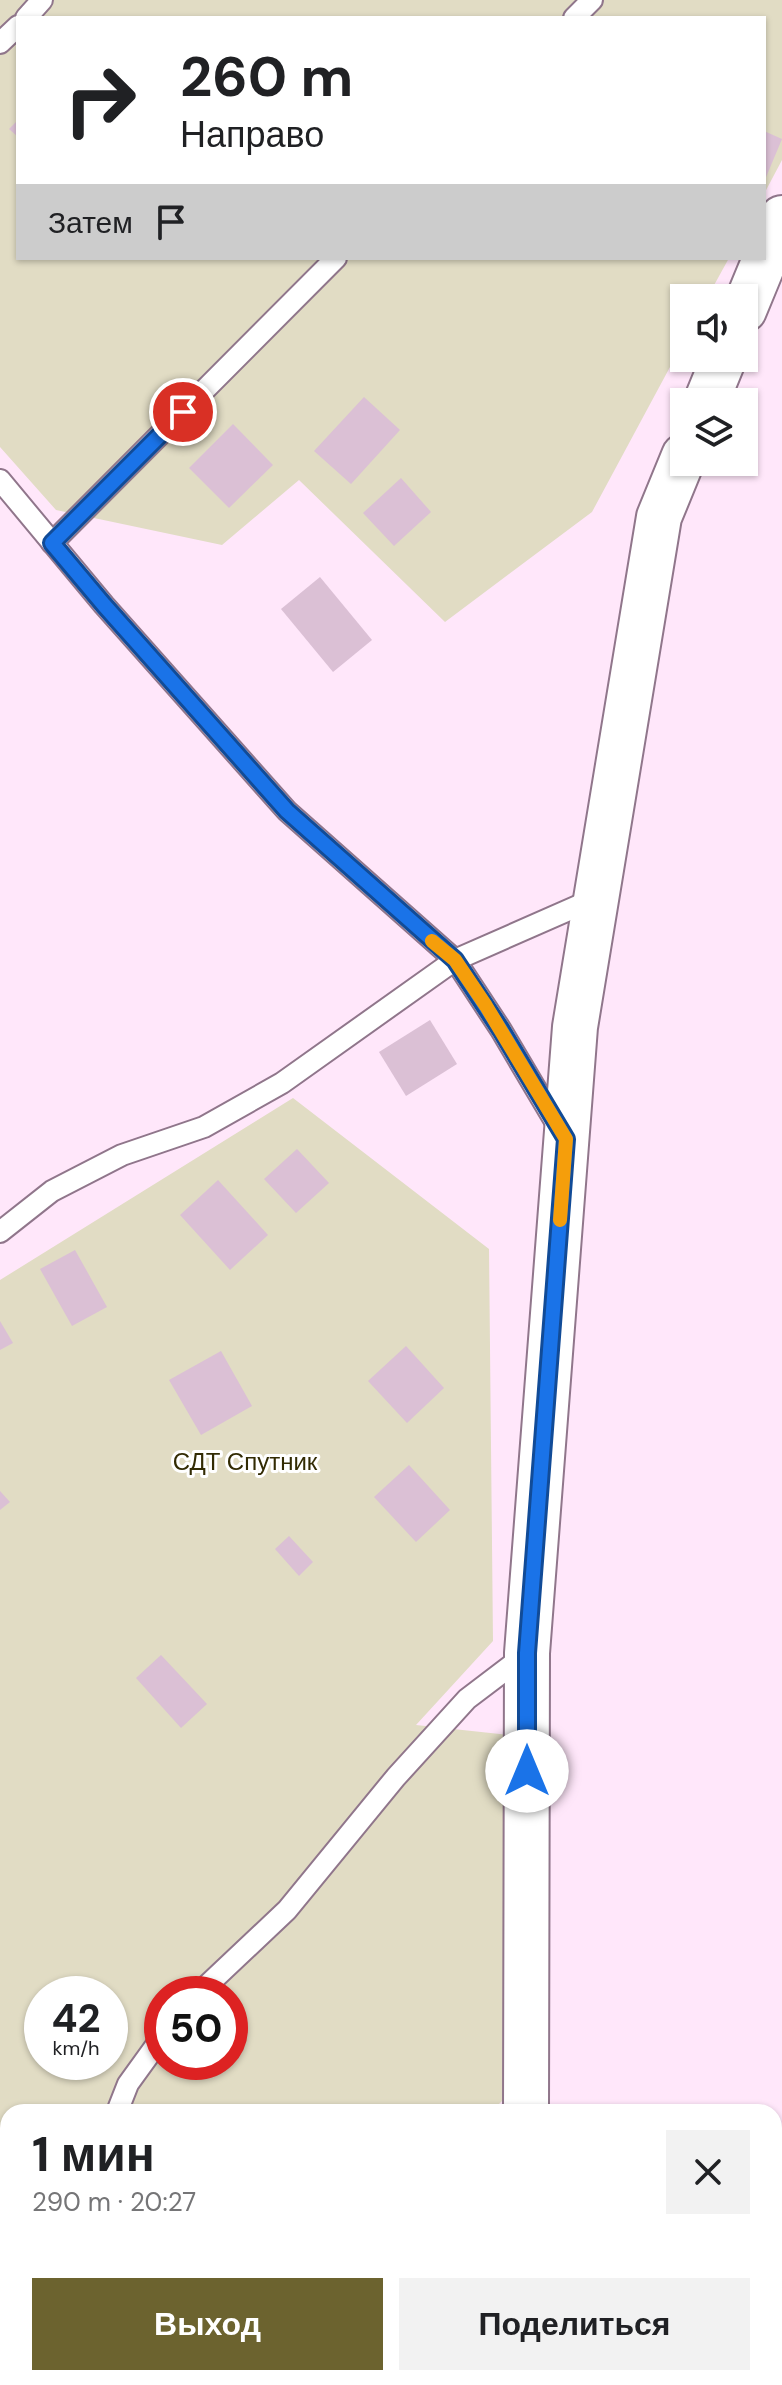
<!DOCTYPE html>
<html lang="ru">
<head>
<meta charset="utf-8">
<style>
	:root { --surface:#fff; --page:#f2f2f2; --text:#202124; --muted:#757577; --accent:#6c632f }
	body { margin:0; font-family:"DM Sans",sans-serif; background:var(--page); color:var(--text); height:100vh; display:flex; flex-direction:column; font-size:30px; white-space:nowrap }
	* { box-sizing:border-box; margin:0 }
	p { font-size:26px; color:var(--muted) }
	.icon { flex:none; width:44px; height:44px; fill:none; stroke:currentColor; stroke-width:2; stroke-linecap:round; stroke-linejoin:round }
	.map { position:relative; flex:1; overflow:hidden }
	.panel { position:absolute; left:0px; top:2104px; width:782px; height:282px; display:flex; flex-direction:column; background:var(--surface); border-radius:24px 24px 0 0; box-shadow:0 2px 6px #0004 }
	.panel>* { flex:none }
	.top-card { position:absolute; left:16px; top:16px; width:750px; height:244px; border-radius:0px; box-shadow:0 2px 6px #0004; background:#fff; color:var(--text); overflow:hidden }
	.fabs { position:absolute; left:670px; top:284px; display:grid; gap:16px }
	.fabs a { display:grid; place-items:center; width:88px; height:88px; border-radius:0px; background:var(--surface); box-shadow:0 2px 6px #0004; font-size:40px }
	.speed { position:absolute; left:24px; top:1976px; display:flex; gap:16px; font-size:40px; font-weight:700; text-align:center }
	.speed>* { display:grid; place-content:center; width:104px; height:104px; border-radius:50%; background:var(--surface); box-shadow:0 2px 6px #0004; line-height:1 }
	.speed small { font-size:20px; font-weight:400 }
	.speed .limit { border:12px solid #d22; background:#fff; color:#111 }
	.pin { position:absolute; display:grid; place-items:center; width:68px; height:68px; color:#fff; margin:-34px; border:4px solid #fff; border-radius:50%; box-shadow:0 2px 8px #0007 }
	.me { position:absolute; width:88px; margin:-44px; rotate:0deg; stroke-linejoin:round; filter:drop-shadow(0 0 6px #0008) }
	.turn { display:flex; align-items:center; gap:28px; height:168px; padding:0 32px; font-size:36px }
	.turn .icon { width:104px; height:104px; stroke-width:2.5 }
	.turn b { display:block; font-size:56px; line-height:68px }
	.then { display:flex; align-items:center; height:76px; padding:0 32px; background:#0003; gap:16px; font-size:30px }
	.round { display:grid; place-items:center; flex:none; width:84px; height:84px; border-radius:0px; background:var(--page) }
	.overview { display:flex; align-items:center; justify-content:space-between; height:136px; padding:0 32px }
	h1 { font-size:48px; font-weight:700; line-height:60px }
	.primary-button { display:flex; gap:16px; margin-top:auto; padding:16px 32px }
	.primary-button a { flex:1; height:92px; border-radius:0px; background:var(--accent); color:#fff; font-size:32px; font-weight:700; line-height:92px; text-align:center }
	.primary-button a+a { background:var(--page); color:var(--text) }
	.map>svg:first-child { display:block }
	.green { fill:#e1dcc4; fill-rule:evenodd }
	.building { fill:#dbc0d5 }
	.lines { fill:none; stroke-linecap:round; stroke-linejoin:round }
	.lane-casing { stroke:#90768b; stroke-width:24 }
	.secondary-casing { stroke:#90768b; stroke-width:48 }
	.lane { stroke:#fff; stroke-width:20 }
	.secondary { stroke:#fff; stroke-width:44 }
	.route-casing { stroke:#114b97; stroke-width:20 }
	.route { stroke:#1a73e8; stroke-width:14 }
	.slow { stroke:#f59e0b; stroke-width:14 }
	.labels { text-anchor:middle; dominant-baseline:central; stroke-width:6; stroke-linejoin:round; paint-order:stroke }
	.park-label { font-size:24px; fill:#322b03; stroke:#fff }
</style>
</head>
<body>
<div class="map">
<svg width="782" height="2385" viewBox="0 0 782 2385">
	<rect width="100%" height="100%" fill="#ffe7fa"/>
	<g class="green">
		<path d="M0,0H782V160L764,194V18H18V258H729L707,298H684V341L592,512L445,622L299,480L222,545L56,510L0,447Z"/>
		<path d="M293,1098L489,1249L493,1641L416,1725L509,1735L505,2098L491,2112H8V2378H199L187,2385H0V1280ZM42,1994H110V2062H42ZM162,1994H230V2062H162Z"/>
	</g>
	<g class="building">
		<path d="M18,120V137L9,129Z"/>
		<path d="M764,131L782,139L764,182Z"/>
		<path d="M364,397L400,430L351,484L314,451Z"/>
		<path d="M233,424L273,465L229,508L189,468Z"/>
		<path d="M401,478L431,512L394,546L363,513Z"/>
		<path d="M320,577L372,640L333,672L281,609Z"/>
		<path d="M430,1020L457,1064L406,1096L379,1052Z"/>
		<path d="M297,1149L329,1183L296,1213L264,1179Z"/>
		<path d="M218,1180L268,1235L230,1270L180,1215Z"/>
		<path d="M75,1250L107,1307L72,1326L40,1269Z"/>
		<path d="M0,1321L13,1343L0,1350Z"/>
		<path d="M406,1346L444,1388L407,1423L368,1381Z"/>
		<path d="M221,1351L252,1406L201,1435L169,1380Z"/>
		<path d="M409,1465L450,1510L416,1542L374,1497Z"/>
		<path d="M0,1491L10,1502L0,1510Z"/>
		<path d="M289,1536L313,1562L299,1576L275,1549Z"/>
		<path d="M161,1655L207,1704L181,1728L136,1678Z"/>
	</g>
	<g class="lines">
		<defs>
			<g id="lane">
				<path d="M26,18L42,0"/>
				<path d="M574,18L592,0"/>
				<path d="M0,43L18,26"/>
				<path d="M0,480L104,605L287,811L455,960L501,1030L559,1128"/>
				<path d="M52,543L336,258"/>
				<path d="M0,1232L52,1191L122,1155L204,1127L282,1083L455,960L596,898"/>
				<path d="M198,1994L287,1910L396,1777L467,1699L525,1655"/>
				<path d="M117,2112L128,2084L162,2037"/>
				<path d="M0,2226L8,2221"/>
			</g>
			<g id="secondary">
				<path d="M744,310L782,218"/>
				<path d="M706,402L724,358"/>
				<path d="M526,2112L527,1653L575,1027L659,517L684,456"/>
				<path d="M525,2385V2378"/>
			</g>
		</defs>
		<use href="#lane" class="lane-casing"/>
		<use href="#secondary" class="secondary-casing"/>
		<use href="#lane" class="lane"/>
		<use href="#secondary" class="secondary"/>
	</g>
	<g class="lines">
		<defs>
			<path id="route" d="M183,412L52,543L104,605L287,811L455,960L501,1030L566,1139L527,1653V1771"/>
		</defs>
		<use href="#route" class="route-casing"/>
		<use href="#route" class="route"/>
		<path class="slow" d="M432,941L455,960L486,1006L566,1139L560,1220"/>
	</g>
	<g class="labels">
		<g class="park-label">
			<text x="245" y="1461">СДТ Спутник</text>
		</g>
	</g>
</svg>
<div class="fabs">
<a><svg class="icon" aria-label="sound" viewBox="0 0 24 24"><path d="M4 9h4l5-4v14l-5-4H4zM17 9q2 3 0 6"/></svg></a>
<a><svg class="icon" aria-label="layers" viewBox="0 0 24 24"><path d="M12 4l9 5-9 5-9-5zM3 14l9 5 9-5"/></svg></a>
</div>
<div class="speed"><div>42<small>km/h</small></div><div class="limit">50</div></div>
<div class="pin" style="left:183px;top:412px;background:#d93025"><svg class="icon" aria-label="arrive" viewBox="0 0 24 24"><path d="M6 21V4h12l-3 4 3 4H6"/></svg></div>
<svg class="me" style="left:527px;top:1771px" viewBox="-20 -20 40 40"><circle r="19" fill="#fff"/><path d="M0-13L10 11 0 6-10 11z" fill="#1a73e8"/></svg>
<div class="top-card">
<div class="turn"><svg class="icon" aria-label="right" viewBox="0 0 24 24"><path d="M7 20v-9h11M14 6l5 5-5 5"/></svg><div><b>260 m</b>Направо</div></div>
<div class="then">Затем<svg class="icon" aria-label="arrive" viewBox="0 0 24 24"><path d="M6 21V4h12l-3 4 3 4H6"/></svg></div>
</div>
<section class="panel">
<div class="overview"><div><h1>1 мин</h1><p>290 m · 20:27</p></div><a class="round"><svg class="icon" aria-label="close" viewBox="0 0 24 24"><path d="M6 6l12 12M18 6L6 18"/></svg></a></div>
<div class="primary-button"><a>Выход</a><a>Поделиться</a></div>
</section>
</div>
</body>
</html>
